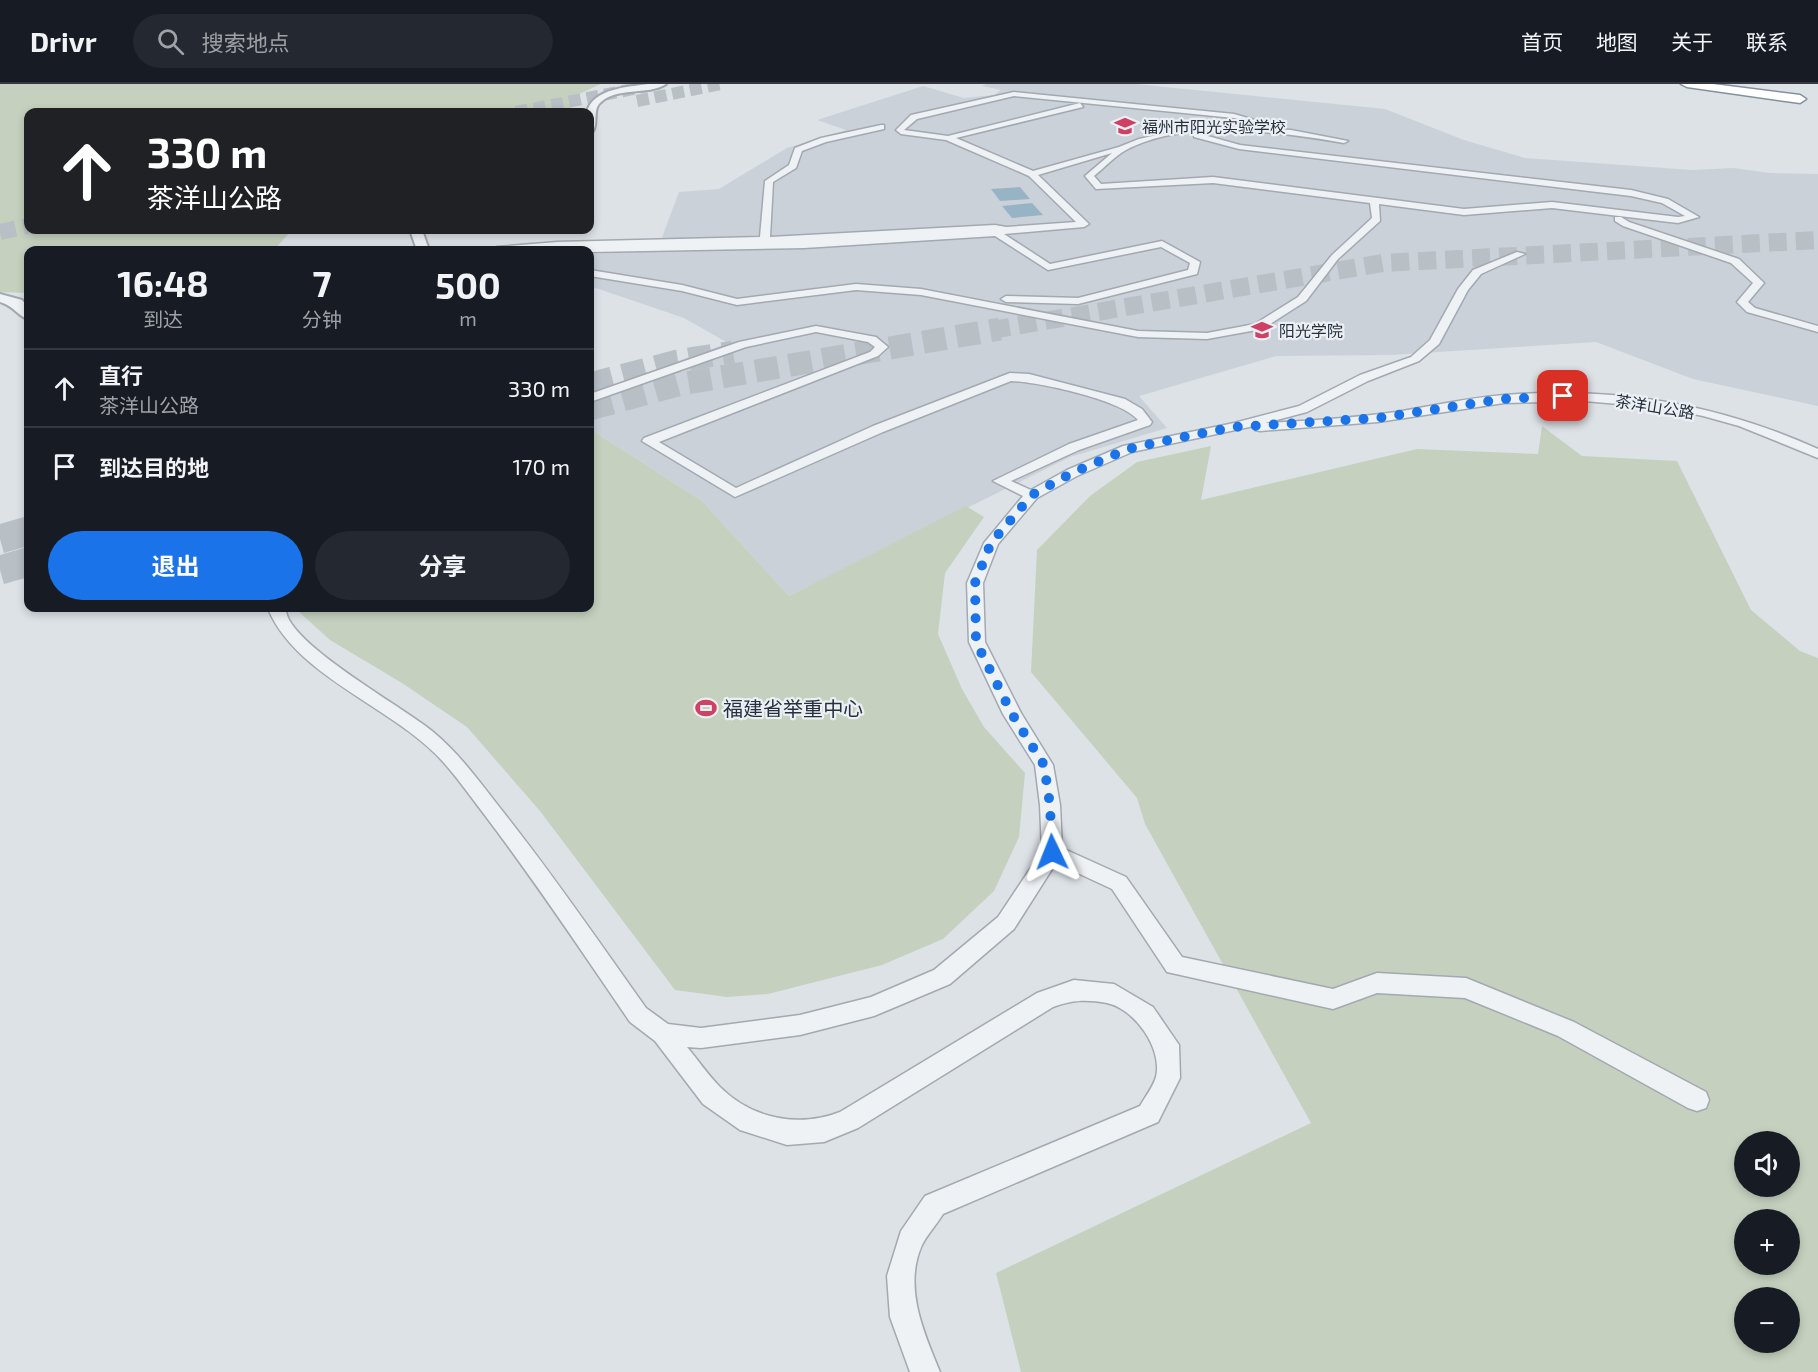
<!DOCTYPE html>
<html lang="zh">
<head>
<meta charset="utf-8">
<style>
	:root { --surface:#171b24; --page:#242831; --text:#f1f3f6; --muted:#9ea1a6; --line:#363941; --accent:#1a73e8 }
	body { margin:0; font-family:"Exo 2","Noto Sans SC",sans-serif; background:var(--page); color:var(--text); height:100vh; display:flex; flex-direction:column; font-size:22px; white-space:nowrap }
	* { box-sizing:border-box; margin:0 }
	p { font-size:20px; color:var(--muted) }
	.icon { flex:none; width:33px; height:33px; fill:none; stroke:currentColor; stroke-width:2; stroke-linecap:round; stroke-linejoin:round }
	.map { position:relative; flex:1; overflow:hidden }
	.panel { position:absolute; left:24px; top:162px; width:570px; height:366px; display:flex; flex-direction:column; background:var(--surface); border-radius:12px; box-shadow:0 3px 9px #0003 }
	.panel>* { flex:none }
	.top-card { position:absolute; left:24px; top:24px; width:570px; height:126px; border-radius:12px; box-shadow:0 3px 9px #0003; background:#202124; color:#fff; overflow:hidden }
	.fabs { position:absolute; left:1734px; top:1047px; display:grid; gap:12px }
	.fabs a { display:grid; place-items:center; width:66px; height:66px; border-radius:50%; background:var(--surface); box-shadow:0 3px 9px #0003; font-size:30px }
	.pin { position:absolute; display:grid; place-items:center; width:51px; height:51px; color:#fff; margin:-26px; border-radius:12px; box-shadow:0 3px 9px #0006 }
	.me { position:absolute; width:66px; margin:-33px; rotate:358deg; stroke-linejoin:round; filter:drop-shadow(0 0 4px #0008) }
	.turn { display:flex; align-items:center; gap:21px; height:126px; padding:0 24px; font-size:27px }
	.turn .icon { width:78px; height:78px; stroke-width:2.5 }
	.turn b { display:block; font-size:42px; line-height:51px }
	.eta { display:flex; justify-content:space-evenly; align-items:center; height:102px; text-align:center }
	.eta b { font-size:36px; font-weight:700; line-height:42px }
	.cta { display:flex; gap:12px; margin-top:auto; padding:12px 24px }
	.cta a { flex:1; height:69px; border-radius:36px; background:var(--accent); color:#fff; font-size:24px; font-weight:700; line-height:69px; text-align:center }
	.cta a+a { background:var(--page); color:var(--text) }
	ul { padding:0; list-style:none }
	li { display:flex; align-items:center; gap:18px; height:78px; padding:0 24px; border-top:2px solid var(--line) }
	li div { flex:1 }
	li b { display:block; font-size:22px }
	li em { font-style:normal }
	header { display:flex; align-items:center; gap:36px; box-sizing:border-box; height:84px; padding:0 30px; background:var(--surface); border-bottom:2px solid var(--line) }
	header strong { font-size:28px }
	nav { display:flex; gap:33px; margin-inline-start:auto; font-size:21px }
	.search { width:420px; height:54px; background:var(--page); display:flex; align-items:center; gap:15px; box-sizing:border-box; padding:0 21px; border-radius:33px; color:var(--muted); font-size:22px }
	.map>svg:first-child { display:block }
	.built { fill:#cbd1d9 }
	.green { fill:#c5d1be; fill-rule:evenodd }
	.water { fill:#97b4c7 }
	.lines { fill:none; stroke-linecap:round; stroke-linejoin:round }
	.primary-tunnel-far1 { stroke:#b8bfc5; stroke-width:12; stroke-dasharray:12 6; stroke-linecap:butt }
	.primary-tunnel { stroke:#b8bfc5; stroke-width:16; stroke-dasharray:16 8; stroke-linecap:butt }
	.motorway-tunnel-far2 { stroke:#b8bfc5; stroke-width:18; stroke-dasharray:18 9; stroke-linecap:butt }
	.motorway-tunnel-far1 { stroke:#b8bfc5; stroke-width:23; stroke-dasharray:23 11; stroke-linecap:butt }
	.motorway-tunnel { stroke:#b8bfc5; stroke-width:29; stroke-dasharray:29 14; stroke-linecap:butt }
	.minor-casing { stroke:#a2a9b1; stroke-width:3 }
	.tertiary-casing { stroke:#a2a9b1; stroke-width:4 }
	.trunk-casing { stroke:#84919d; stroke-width:3 }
	.minor { fill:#eff2f5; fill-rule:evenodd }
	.tertiary { fill:#eff2f5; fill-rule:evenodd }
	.trunk { fill:#fff; fill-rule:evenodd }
	.route { stroke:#1a73e8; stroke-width:10; stroke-dasharray:0 18 }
	.labels { text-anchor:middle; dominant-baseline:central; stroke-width:4.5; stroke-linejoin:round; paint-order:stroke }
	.far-poi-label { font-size:16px; fill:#26313d; stroke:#ecf0f5; text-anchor:start }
	.far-street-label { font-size:16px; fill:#26313d; stroke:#ecf0f5 }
	.poi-label { font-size:20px; fill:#26313d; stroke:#ecf0f5; text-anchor:start }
</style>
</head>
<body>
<header>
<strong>Drivr</strong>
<div class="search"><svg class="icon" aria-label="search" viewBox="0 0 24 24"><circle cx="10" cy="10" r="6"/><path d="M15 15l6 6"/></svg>搜索地点</div>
<nav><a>首页</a><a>地图</a><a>关于</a><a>联系</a></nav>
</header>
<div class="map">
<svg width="1818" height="1288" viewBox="0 0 1818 1288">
	<rect width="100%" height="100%" fill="#dde2e7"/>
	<path class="built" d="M986,0H1136L1385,25L1464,56L1525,74L1692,86L1733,84L1770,89L1818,90V322L1693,295L1596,258L1390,271L1276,272L1139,312L1167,344L1070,373L789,512L702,417L590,345V309L728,259L684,234L590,202V170L657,167L679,108L719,105L787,64L846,46L817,36L923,2L964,14L994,11L1001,6L982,2Z"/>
	<g class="green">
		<path d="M0,0H601L570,14L571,28H28V146H292L274,166H28V209L0,208Z"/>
		<path d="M1542,342L1582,372L1677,377L1751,526L1800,567L1818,574V1288H1021L996,1189L1311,1039L1145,740L1137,714L1031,588L1037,466L1090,412L1137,378L1211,362L1201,416L1417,365L1538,370ZM1744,1058H1790V1102H1744ZM1744,1136H1790V1180H1744ZM1744,1214H1790V1258H1744Z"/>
		<path d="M590,345L702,417L789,512L966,422L984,433L945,489L938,550L962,605L984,643L1025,689L1019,753L994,807L943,855L882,881L768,910L727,913L675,906L540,727L467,643L402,599L330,556L298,527L299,524H590Z"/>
	</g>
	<g class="water">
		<path d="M1020,103L1030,115L1000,117L991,105Z"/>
		<path d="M1032,119L1043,131L1012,134L1002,122Z"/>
	</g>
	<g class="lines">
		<g class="primary-tunnel-far1">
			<path d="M637,17L721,0"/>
			<path d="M516,28L659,0"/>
		</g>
		<path class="primary-tunnel" d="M0,148L28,142"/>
		<path class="motorway-tunnel-far2" d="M992,246L1383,179L1818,156"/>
		<g class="motorway-tunnel-far1">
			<path d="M590,300L678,277L733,268"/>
			<path d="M590,325L681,300L1000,245"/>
		</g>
		<g class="motorway-tunnel">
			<path d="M0,455L28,447"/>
			<path d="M0,486L28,478"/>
		</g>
		<defs>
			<g id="minor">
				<path d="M1014,8L1234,30L1265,39L1261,41L1234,34L1014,12L917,35L904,46L948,52L1080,19L1083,23L956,54L1033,87L1119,63L1139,55L1198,42L1291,46L1348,57L1344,59C1280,48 1186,34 1126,66C1115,72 1104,84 1094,92L1101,100L1213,93L1464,125L1552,118L1678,133L1685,132L1662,119L1631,112L1239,65L1194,53V49H1197L1240,61L1631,106L1668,115L1699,133L1678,139L1552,124L1464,131L1379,120L1380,137L1338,175L1306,217L1262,245L1207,255L1138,253L921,211L856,206L737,221L682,207L590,192V186L682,201L737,215L856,200L921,205L1138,247L1207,249L1255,240L1298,213L1332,171L1372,134L1370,119L1213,99L1096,105L1085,92L1112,69L1038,91L1089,140L1084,143L1004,150L1050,180L1162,157L1200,178L1197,190L1078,220L1006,218L1001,215L1006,212L1078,214L1188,186L1190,179L1161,163L1048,186L995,152L804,164L590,168L492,166L497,163L557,158L760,153L765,97L789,81L795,64L821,54L881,41H884V45L826,58L802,67L796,84L773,98L770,153L995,141L1006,143L1076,138L1029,92L946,56L901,50L896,46L911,31Z"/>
				<path d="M1615,133H1621L1629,138L1739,175L1764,199L1748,218L1755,224L1818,242V248L1747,228L1737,218L1753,199L1731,179L1623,142L1615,137Z"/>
				<path d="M1517,168L1525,170L1481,190L1468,206L1439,260L1419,277L1368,297L1307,328L1265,339C1308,337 1353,334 1396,328C1432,322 1468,314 1504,311C1612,302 1719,320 1818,365V374L1739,342L1703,332L1665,324L1584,317L1504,319L1378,338L1260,347L1255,346L1254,342L1132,368L1077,392L1037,414L998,460L983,499L985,558L1021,629L1053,681L1060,721L1062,764L1126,793L1182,873L1333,905L1377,889L1466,894L1574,938L1706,1008L1709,1016L1706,1024L1697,1027L1688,1024L1558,952L1465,914L1377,909L1333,925L1167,888L1112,805L1056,779L1014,845L950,900L874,932L800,951L701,964L687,963C698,976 708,991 720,1003C752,1035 799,1044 840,1028L1037,909L1074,896L1114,900L1153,923L1179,961L1180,994L1158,1038L943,1130C937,1140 927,1151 922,1161C903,1203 924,1249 940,1288H910L890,1233L887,1192L901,1147L925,1112L1140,1022C1145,1013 1153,1003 1156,993C1163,965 1135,925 1107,919C1086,915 1072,916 1053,923L858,1044L824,1058L787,1061L740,1046L703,1020L655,957L630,938C583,869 537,800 487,734C473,716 460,697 445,680C397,624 299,595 269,527L270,524H286C283,557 405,624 432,647C461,671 481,700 504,729C554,792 599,858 646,924L668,940L701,944L800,931L871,913L934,886L998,833L1042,767L1040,721L1035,681L1003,630L969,558L967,499L984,459L1023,412L993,397L1069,360L1138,336C1122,316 1039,298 1011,297L883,348L735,413L642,357L644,354L870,268L875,263L868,258L816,248L746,263L590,318V310L739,258L816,242L876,253L888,263L878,272L659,358L736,404L873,342L1010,289L1029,290L1125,315L1142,325L1152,338L1150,341L1079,366L1011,397L1031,406L1067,386L1123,362L1234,339L1299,322L1360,291L1411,273L1430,256L1458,205L1473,186Z"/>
			</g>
			<g id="tertiary">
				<path d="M648,0H666C648,12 615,2 599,20C593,27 598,39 593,47L590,48V28H587C593,4 629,3 648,0Z"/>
				<path d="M410,146H422L429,166H417Z"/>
				<path d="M0,210L22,216L28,223V235C19,233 14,222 0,218Z"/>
			</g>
			<path id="trunk" d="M1681,0H1713L1800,11L1806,15L1800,19L1687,3Z"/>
		</defs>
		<use href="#minor" class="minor-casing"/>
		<use href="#tertiary" class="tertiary-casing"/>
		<use href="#trunk" class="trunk-casing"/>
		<use href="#minor" class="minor"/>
		<use href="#tertiary" class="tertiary"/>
		<use href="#trunk" class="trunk"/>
	</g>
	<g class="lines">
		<path class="route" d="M1052,768L1050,721L1044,681L1012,630L976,558L975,499L991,459L1032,411L1072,389L1128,365L1188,352L1235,343L1378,334L1503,315L1563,312"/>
	</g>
	<defs>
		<symbol id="school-bare" viewBox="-9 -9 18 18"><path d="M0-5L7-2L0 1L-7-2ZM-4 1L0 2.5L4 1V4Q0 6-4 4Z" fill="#ce4064" stroke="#ecf0f5" stroke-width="2.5" paint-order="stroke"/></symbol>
		<symbol id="university-bare" viewBox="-9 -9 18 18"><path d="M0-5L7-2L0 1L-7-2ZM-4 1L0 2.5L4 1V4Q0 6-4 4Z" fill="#ce4064" stroke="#ecf0f5" stroke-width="2.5" paint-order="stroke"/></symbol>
		<symbol id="stadium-bare" viewBox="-9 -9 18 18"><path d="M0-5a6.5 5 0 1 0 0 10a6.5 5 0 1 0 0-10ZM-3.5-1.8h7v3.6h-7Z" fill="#ce4064" stroke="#ecf0f5" stroke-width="2.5" paint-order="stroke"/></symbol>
	</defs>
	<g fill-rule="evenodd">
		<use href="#school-bare" x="1110" y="27" width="30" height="30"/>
		<use href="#university-bare" x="1247" y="231" width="30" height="30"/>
		<use href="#stadium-bare" x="691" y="609" width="30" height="30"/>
	</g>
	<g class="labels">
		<g class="far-poi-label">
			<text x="1142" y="42">福州市阳光实验学校</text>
			<text x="1279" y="246">阳光学院</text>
		</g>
		<g class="far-street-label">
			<text transform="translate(1655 322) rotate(9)">茶洋山公路</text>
		</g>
		<g class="poi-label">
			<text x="723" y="624">福建省举重中心</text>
		</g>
	</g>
</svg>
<div class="fabs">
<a><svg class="icon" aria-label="sound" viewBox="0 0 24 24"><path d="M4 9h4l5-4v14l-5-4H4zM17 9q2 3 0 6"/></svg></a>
<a>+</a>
<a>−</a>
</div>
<div class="pin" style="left:1563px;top:312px;background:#d93025"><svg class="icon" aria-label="arrive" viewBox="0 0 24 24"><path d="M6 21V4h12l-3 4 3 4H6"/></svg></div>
<svg class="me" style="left:1052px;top:768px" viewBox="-20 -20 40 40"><path d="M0-17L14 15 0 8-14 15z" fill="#1a73e8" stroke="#fff" stroke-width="4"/></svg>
<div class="top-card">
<div class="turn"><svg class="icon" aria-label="ahead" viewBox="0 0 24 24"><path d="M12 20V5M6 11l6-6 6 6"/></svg><div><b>330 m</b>茶洋山公路</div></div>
</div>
<section class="panel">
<div class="eta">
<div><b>16:48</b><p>到达</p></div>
<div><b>7</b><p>分钟</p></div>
<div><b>500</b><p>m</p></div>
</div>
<ul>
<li><svg class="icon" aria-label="ahead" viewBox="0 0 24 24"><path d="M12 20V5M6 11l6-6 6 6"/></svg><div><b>直行</b><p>茶洋山公路</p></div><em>330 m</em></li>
<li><svg class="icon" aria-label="arrive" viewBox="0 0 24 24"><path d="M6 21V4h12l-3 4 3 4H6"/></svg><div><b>到达目的地</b></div><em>170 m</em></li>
</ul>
<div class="cta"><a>退出</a><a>分享</a></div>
</section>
</div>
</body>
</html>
